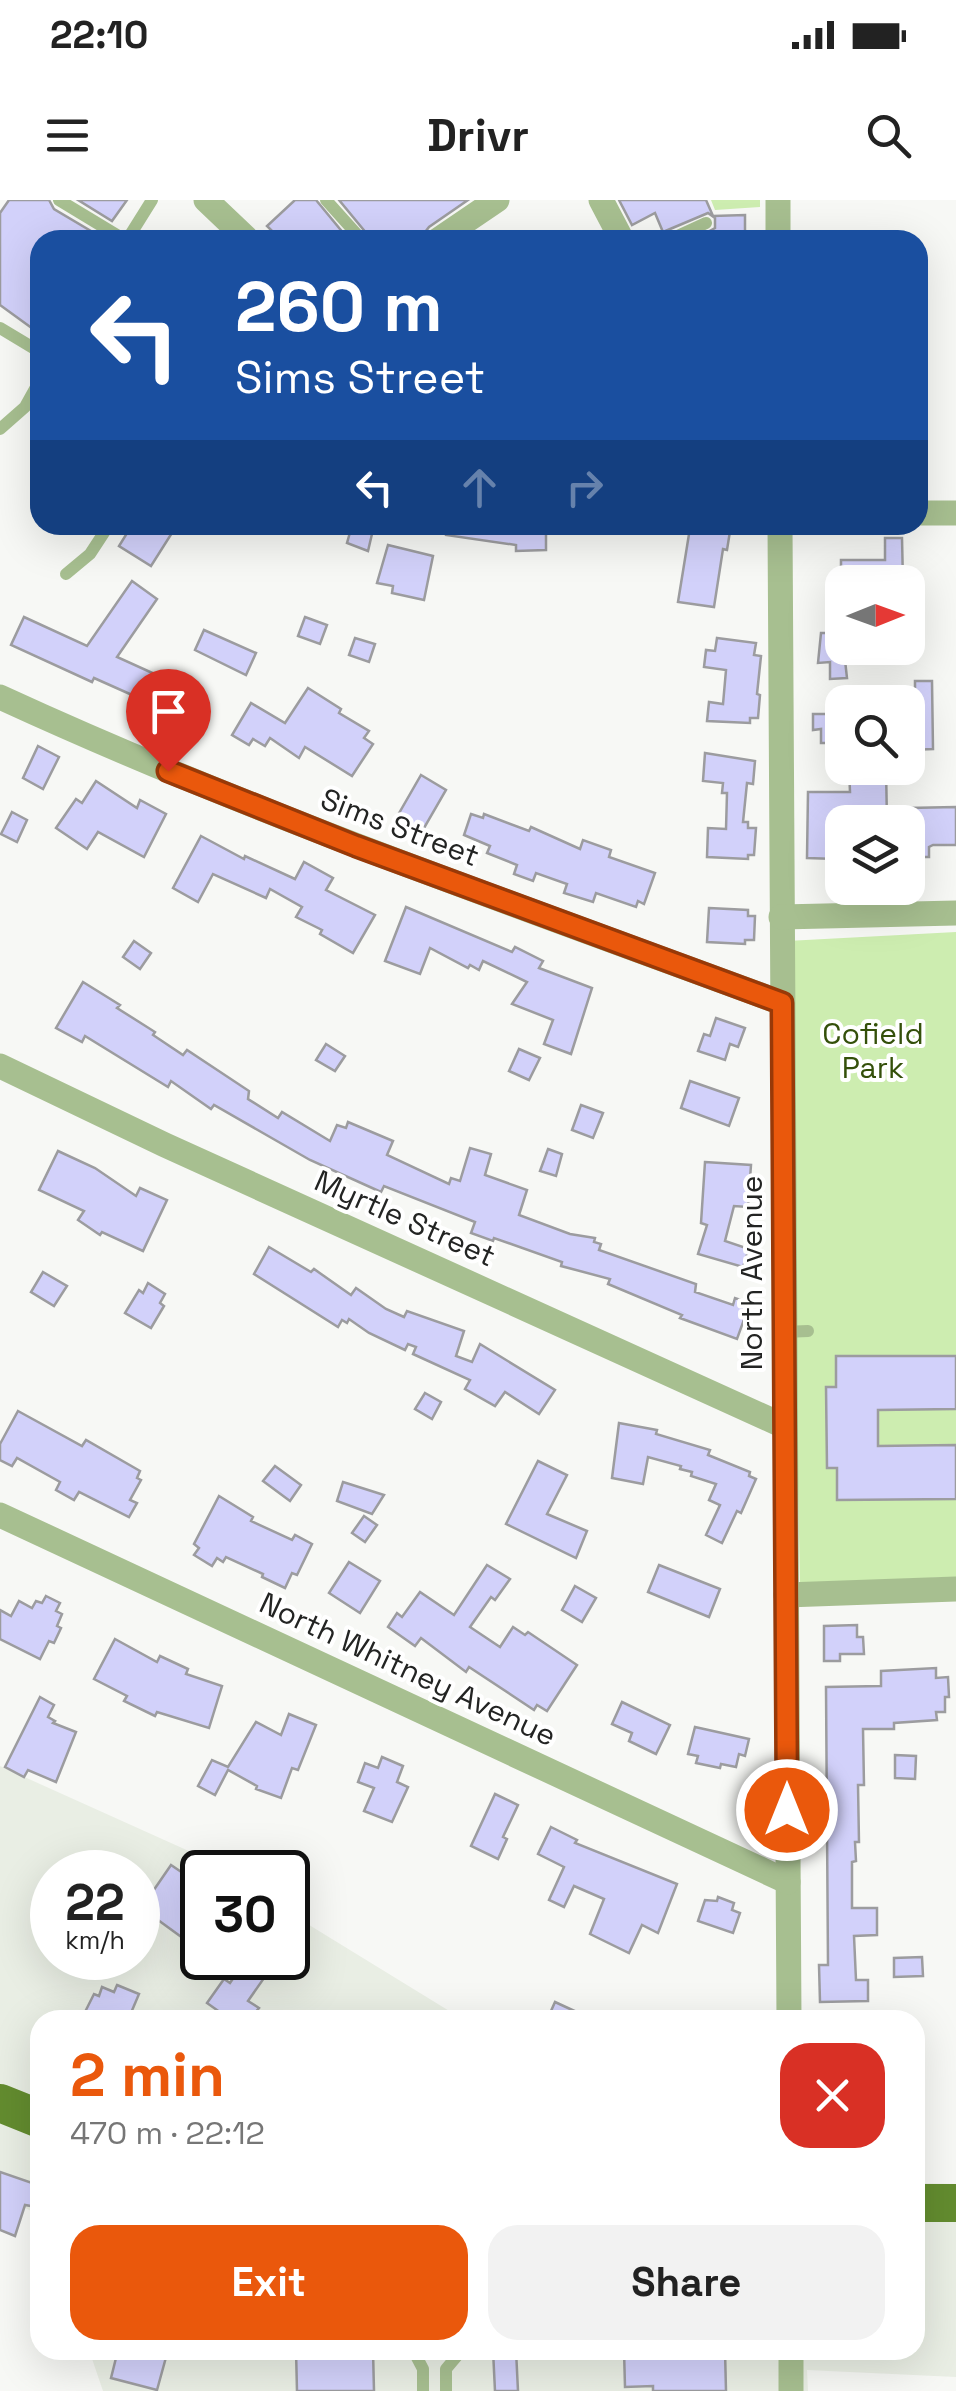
<!DOCTYPE html>
<html lang="en">
<head>
<meta charset="utf-8">
<style>
	:root { --surface:#fff; --page:#f2f2f2; --text:#222; --muted:#767676; --accent:#ea580c }
	body { margin:0; font-family:"Space Grotesk",sans-serif; background:var(--page); color:var(--text); height:100vh; display:flex; flex-direction:column; font-size:38px; white-space:nowrap }
	* { box-sizing:border-box; margin:0 }
	p { font-size:32px; color:var(--muted) }
	.icon { flex:none; width:55px; height:55px; fill:none; stroke:currentColor; stroke-width:2; stroke-linecap:round; stroke-linejoin:round }
	.map { position:relative; flex:1; overflow:hidden }
	.details { position:absolute; left:30px; top:1810px; width:895px; height:350px; display:flex; flex-direction:column; background:var(--surface); border-radius:30px; box-shadow:0 10px 40px #0002 }
	.details>* { flex:none }
	.top-card { position:absolute; left:30px; top:30px; width:898px; height:305px; border-radius:30px; box-shadow:0 10px 40px #0002; background:#1a4fa0; color:#fff; overflow:hidden }
	.needle { width:65px; rotate:89deg }
	.controls { position:absolute; left:825px; top:365px; display:grid; gap:20px }
	.controls a { display:grid; place-items:center; width:100px; height:100px; border-radius:20px; background:var(--surface); box-shadow:0 10px 40px #0002; font-size:50px }
	.speed { position:absolute; left:30px; top:1650px; display:flex; gap:20px; font-size:50px; font-weight:700; text-align:center }
	.speed>* { display:grid; place-content:center; width:130px; height:130px; border-radius:50%; background:var(--surface); box-shadow:0 10px 40px #0002; line-height:1 }
	.speed small { font-size:25px; font-weight:400 }
	.speed .limit { border:5px solid #111; border-radius:15px; background:#fff; color:#111 }
	.pin { position:absolute; display:grid; place-items:center; width:85px; height:85px; color:#fff; margin:-102px -42px; border-radius:50% 50% 50% 0; rotate:-45deg; box-shadow:0 0 10px #0007 }
	.pin .icon { rotate:45deg }
	.me { position:absolute; width:110px; margin:-55px; rotate:0deg; stroke-linejoin:round; filter:drop-shadow(0 0 8px #0008) }
	.turn { display:flex; align-items:center; gap:35px; height:210px; padding:0 40px; font-size:45px }
	.turn .icon { width:130px; height:130px; stroke-width:2.5 }
	.turn b { display:block; font-size:70px; line-height:85px }
	.lanes { display:flex; align-items:center; height:95px; padding:0 40px; background:#0003; justify-content:center; gap:50px; direction:ltr }
	.lanes .off { opacity:.35 }
	.round { display:grid; place-items:center; flex:none; width:105px; height:105px; border-radius:30px; background:var(--page) }
	.summary { display:flex; align-items:center; justify-content:space-between; height:170px; padding:0 40px }
	h1 { font-size:60px; font-weight:600; line-height:75px; color:var(--accent) }
	.cta { display:flex; gap:20px; margin-top:auto; padding:20px 40px }
	.cta a { flex:1; height:115px; border-radius:30px; background:var(--accent); color:#fff; font-size:40px; font-weight:600; line-height:115px; text-align:center }
	.cta a+a { background:var(--page); color:var(--text) }
	.status { display:flex; justify-content:space-between; align-items:center; height:70px; padding:0 50px; background:var(--surface); direction:ltr }
	.status svg { height:28px; fill:currentColor }
	header { display:flex; justify-content:space-between; align-items:center; height:130px; padding:0 40px; background:var(--surface); font-size:45px; font-weight:600 }
	.map>svg:first-child { display:block }
	.built { fill:#e9eee4; fill-rule:evenodd }
	.green { fill:#cdedb0 }
	.building { fill:#d2d1fa; stroke:#9c9c9f; stroke-width:2.5 }
	.lines { fill:none; stroke-linecap:round; stroke-linejoin:round }
	.lane { stroke:#a7bf90; stroke-width:12 }
	.street { stroke:#a7bf90; stroke-width:25 }
	.primary { stroke:#638c2f; stroke-width:38 }
	.route-casing { stroke:#983908; stroke-width:25 }
	.route { stroke:#ea580c; stroke-width:18 }
	.labels { text-anchor:middle; dominant-baseline:central; stroke-width:8; stroke-linejoin:round; paint-order:stroke }
	.street-label { font-size:30px; fill:#232423; stroke:#fff }
	.park-label { font-size:30px; fill:#34500a; stroke:#fff }
</style>
</head>
<body>
<div class="status"><b>22:10</b><svg viewBox="0 0 49 12"><path d="M0 12V9h3v3zM5 12V6h3v6zM10 12V3h3v9zM15 12V0h3v12zM26 1h20v11H26zM47 4h2v5h-2z"/></svg></div>
<header><svg class="icon" aria-label="menu" viewBox="0 0 24 24"><path d="M4 6h16M4 12h16M4 18h16"/></svg>Drivr<svg class="icon" aria-label="search" viewBox="0 0 24 24"><circle cx="10" cy="10" r="6"/><path d="M15 15l6 6"/></svg></header>
<div class="map">
<svg width="956" height="2191" viewBox="0 0 956 2191">
	<rect width="100%" height="100%" fill="#f7f8f5"/>
	<g class="built">
		<path d="M0,1566L191,1652L223,1672H202V1758H288V1712L464,1820H40V2016L0,1994ZM52,1672H138V1758H52Z"/>
		<path d="M915,1983L956,1984V2177L807,2170L808,2191H103L89,2150H915Z"/>
	</g>
	<g class="green">
		<path d="M711,0H760V7L715,10Z"/>
		<path d="M956,732V1377L800,1383L787,741Z"/>
	</g>
	<g class="building">
		<path d="M9,0H49L54,9L101,37L98,40H40V134L0,105V13Z"/>
		<path d="M78,0H127L112,21Z"/>
		<path d="M295,0H316L349,40H281L267,26Z"/>
		<path d="M339,0H468L429,27L419,40H372Z"/>
		<path d="M619,0H706L713,16L745,15V40H693L715,28V18L708,13L663,32L655,13L632,25Z"/>
		<path d="M132,325H177L151,366L119,346Z"/>
		<path d="M446,325H546V350L516,351V345L446,335Z"/>
		<path d="M699,325H731L727,350L723,349L714,407L678,402L690,328L698,329Z"/>
		<path d="M351,329L372,334L368,351L347,343Z"/>
		<path d="M885,338H902L903,382H841V360H885Z"/>
		<path d="M388,345L433,356L424,400L392,393L393,386L377,383Z"/>
		<path d="M132,381L157,399L117,457L170,481L159,507L94,478L92,482L11,445L24,417L87,446Z"/>
		<path d="M305,417L327,425L320,444L298,436Z"/>
		<path d="M204,430L256,453L246,475L195,450Z"/>
		<path d="M821,433H842L847,478L830,479V462L818,463Z"/>
		<path d="M355,438L375,444L369,462L349,455Z"/>
		<path d="M717,438L756,443L754,455L761,456L757,494L760,495L758,518H750V523L707,521L709,502L723,504L726,470L704,467L706,450L715,451Z"/>
		<path d="M915,481H932L933,549L910,550V530H915Z"/>
		<path d="M308,488L341,509L339,513L369,531L364,538L373,544L352,576L305,547L299,558L270,538L265,546L253,539L249,545L232,535L251,503L285,523Z"/>
		<path d="M813,514H842V543H821V529L813,530Z"/>
		<path d="M38,546L59,557L43,589L23,578Z"/>
		<path d="M705,553L755,561L753,584L747,583L743,622H748V628H756L754,655H748V659L707,657L708,628L726,629L727,593H722L723,583L703,581Z"/>
		<path d="M849,568H886L887,622H837L836,659L807,658L808,592H850Z"/>
		<path d="M421,575L446,590L420,635L404,625L407,620L398,615Z"/>
		<path d="M96,581L137,608L140,600L166,614L144,657L98,632L87,649L56,628L76,599L82,603Z"/>
		<path d="M956,607V645H933L929,647V657H908V608Z"/>
		<path d="M12,612L27,620L17,642L1,634Z"/>
		<path d="M471,614L483,618L484,614L529,631L531,627L580,649L583,640L611,650L609,657L655,673L644,704L638,701L636,707L596,693L593,702L564,693L567,684L536,673L533,681L514,674L517,665L487,653L490,646L464,635Z"/>
		<path d="M201,636L244,659L245,656L295,679L304,662L333,678L326,690L375,715L353,753L320,734L322,730L296,717L302,707L270,689L266,698L213,674L198,702L173,688Z"/>
		<path d="M406,707L512,752L515,747L543,761L539,768L592,788L571,854L544,844L553,820L512,804L527,782L483,761L479,770L470,765L468,768L430,748L420,774L385,761Z"/>
		<path d="M709,708L748,710V716H755L754,740H745V744L707,742Z"/>
		<path d="M134,741L151,753L140,769L123,757Z"/>
		<path d="M83,782L120,805L117,808L155,832L153,835L183,855L187,850L249,891L248,899L278,918L282,912L330,941L337,925L346,928L348,922L393,941L387,955L449,984L451,978L460,981L470,948L491,954L485,975L527,990L519,1015L570,1034L595,1038L594,1042L601,1044L599,1050L696,1084L695,1092L733,1105L735,1098L750,1103L737,1139L680,1118L682,1115L608,1084L610,1079L561,1066L562,1062L494,1038L493,1041L471,1033L475,1022L384,986L381,992L310,960L214,905L211,909L171,881L168,887L85,836L82,842L56,828Z"/>
		<path d="M716,818L745,828L738,847L730,844L725,860L698,851L704,834L710,836Z"/>
		<path d="M326,844L345,856L335,871L316,860Z"/>
		<path d="M519,849L540,858L529,880L509,871Z"/>
		<path d="M690,881L739,898L729,926L681,908Z"/>
		<path d="M581,905L603,913L593,938L572,930Z"/>
		<path d="M548,949L562,954L556,976L540,971Z"/>
		<path d="M58,951L95,968L136,996L140,988L167,1000L143,1051L102,1032L100,1035L78,1020L84,1011L39,990Z"/>
		<path d="M705,962L751,965L748,1007L734,1006L725,1041L749,1049L743,1067L698,1054L707,1025L701,1023Z"/>
		<path d="M269,1047L311,1072L314,1069L351,1095L356,1088L386,1109L404,1117L407,1111L464,1131L456,1156L472,1162L480,1144L555,1190L539,1214L505,1192L495,1206L465,1189L470,1180L413,1154L416,1147L408,1144L405,1150L369,1133L349,1119L347,1123L342,1120L338,1127L254,1074Z"/>
		<path d="M43,1072L67,1086L54,1106L31,1092Z"/>
		<path d="M148,1083L165,1094L160,1103L164,1106L151,1128L125,1113L139,1090L143,1093Z"/>
		<path d="M836,1156H956V1209L878,1210V1246L956,1245V1299L837,1300V1268H827L826,1187H836Z"/>
		<path d="M425,1193L441,1202L432,1219L415,1209Z"/>
		<path d="M18,1211L82,1246L86,1240L140,1271L137,1278L141,1280L130,1300L137,1303L129,1317L79,1292L74,1300L56,1290L60,1282L17,1258L12,1266L0,1260V1244Z"/>
		<path d="M619,1223L657,1230L656,1234L710,1250L708,1255L750,1272L749,1276L756,1279L741,1313L737,1311L722,1343L706,1335L720,1305L709,1300L716,1284L691,1276L692,1272L680,1269L681,1266L648,1257L643,1284L612,1278Z"/>
		<path d="M538,1261L567,1275L547,1314L587,1331L576,1358L506,1324Z"/>
		<path d="M275,1266L301,1285L290,1301L263,1281Z"/>
		<path d="M343,1282L384,1295L372,1314L337,1301Z"/>
		<path d="M219,1296L253,1317L251,1321L292,1340L295,1335L312,1344L297,1375L292,1373L285,1388L262,1377L263,1374L226,1357L223,1362L217,1358L212,1366L194,1355L199,1348L194,1344Z"/>
		<path d="M364,1316L377,1325L365,1342L352,1333Z"/>
		<path d="M349,1362L380,1381L360,1413L329,1393Z"/>
		<path d="M487,1365L510,1379L495,1400L491,1397L470,1427L500,1447L513,1427L525,1435L528,1432L577,1465L547,1511L537,1505L534,1510L469,1467L466,1472L421,1438L415,1446L388,1427L397,1413L402,1417L420,1392L454,1415Z"/>
		<path d="M659,1365L720,1389L709,1417L648,1392Z"/>
		<path d="M575,1386L596,1398L582,1422L562,1410Z"/>
		<path d="M46,1396L60,1403L56,1411L62,1414L57,1426L61,1428L54,1443L49,1441L40,1459L0,1439V1410L11,1416L19,1401L32,1408L36,1401L42,1403Z"/>
		<path d="M857,1425V1437H863L864,1454H840V1461H824V1426Z"/>
		<path d="M115,1439L157,1462L160,1456L188,1469L186,1474L222,1486L209,1528L157,1512L155,1516L124,1501L127,1496L94,1479Z"/>
		<path d="M936,1468V1478L948,1477L949,1497H945V1512H936L937,1520L894,1523V1529H863L864,1585H858L859,1642H855L856,1661L852,1662V1708H877V1735L854,1736L856,1780H868V1801L820,1802L819,1765H828L826,1487L881,1486V1471Z"/>
		<path d="M40,1497L54,1505L48,1517L55,1521L53,1523L76,1532L56,1582L28,1570L24,1577L5,1567Z"/>
		<path d="M622,1502L670,1525L656,1554L629,1541L632,1533L612,1524Z"/>
		<path d="M289,1514L316,1525L298,1570L292,1568L281,1598L256,1589L257,1586L228,1570L215,1595L198,1586L212,1560L228,1567L256,1522L281,1535Z"/>
		<path d="M695,1527L749,1539L745,1556L739,1554L736,1567L721,1564L720,1568L696,1563L698,1556L688,1554Z"/>
		<path d="M895,1555L916,1556L915,1579L895,1578Z"/>
		<path d="M382,1557L403,1566L397,1582L408,1587L392,1622L364,1611L374,1588L358,1582L365,1563L378,1568Z"/>
		<path d="M495,1594L518,1605L503,1637L507,1639L498,1659L471,1646Z"/>
		<path d="M551,1627L577,1640L575,1643L677,1684L658,1733L642,1725L629,1753L590,1734L604,1699L574,1686L564,1707L549,1700L564,1667L538,1654Z"/>
		<path d="M171,1665L202,1686V1752L158,1720L148,1733L138,1726V1713Z"/>
		<path d="M718,1697L734,1703L732,1710L740,1713L733,1733L698,1721L705,1700L717,1701Z"/>
		<path d="M922,1757L923,1776L894,1777V1758Z"/>
		<path d="M247,1758H278L248,1801L259,1808L249,1820H231L207,1803L224,1779L230,1783Z"/>
		<path d="M117,1785L139,1794L128,1820H81L94,1794L99,1796L102,1787L114,1792Z"/>
		<path d="M555,1802L594,1820H547Z"/>
		<path d="M0,1972L38,1985L31,2006L25,2005L15,2036L0,2030Z"/>
		<path d="M118,2150H168L157,2190L111,2178Z"/>
		<path d="M296,2150H373L374,2191H297Z"/>
		<path d="M493,2150H516L518,2191H495Z"/>
		<path d="M624,2150H725L726,2191H653V2186L625,2187Z"/>
	</g>
	<g class="lines">
		<g class="lane">
			<path d="M59,0L125,40"/>
			<path d="M326,0L362,40"/>
			<path d="M127,40L152,0"/>
			<path d="M669,40L706,23"/>
			<path d="M0,128L40,152"/>
			<path d="M0,229L25,207L40,180"/>
			<path d="M66,374L90,354L109,325"/>
			<path d="M784,1132L808,1131"/>
			<path d="M413,2150L423,2169V2191"/>
			<path d="M446,2191V2169L462,2150"/>
		</g>
		<g class="street">
			<path d="M206,0L248,40"/>
			<path d="M601,0L622,40"/>
			<path d="M778,0V40"/>
			<path d="M438,40L497,0"/>
			<path d="M918,313H956"/>
			<path d="M780,325L789,1820"/>
			<path d="M0,497C254,614 519,706 782,803"/>
			<path d="M781,717L956,713"/>
			<path d="M0,866L165,945L784,1226"/>
			<path d="M0,1315L788,1682"/>
			<path d="M786,1395L956,1389"/>
			<path d="M791,2150V2191"/>
		</g>
		<g class="primary">
			<path d="M0,1903L40,1919"/>
			<path d="M915,2003H956"/>
		</g>
	</g>
	<g class="lines">
		<defs>
			<path id="route" d="M168,571L356,646L782,803L787,1610"/>
		</defs>
		<use href="#route" class="route-casing"/>
		<use href="#route" class="route"/>
	</g>
	<g class="labels">
		<g class="street-label">
			<text transform="translate(400 627) rotate(21)">Sims Street</text>
			<text transform="translate(405 1018) rotate(24)">Myrtle Street</text>
			<text transform="translate(751 1073) rotate(-90)">North Avenue</text>
			<text transform="translate(408 1469) rotate(25)">North Whitney Avenue</text>
		</g>
		<g class="park-label">
			<text x="873" y="833">Cofield<tspan x="873" dy="34">Park</tspan></text>
		</g>
	</g>
</svg>
<div class="controls">
<a><svg class="needle" viewBox="-14 -14 28 28"><path d="M0-13l5 13h-10z" fill="#e53935"/><path d="M0 13l5-13h-10z" fill="#767676"/></svg></a>
<a><svg class="icon" aria-label="search" viewBox="0 0 24 24"><circle cx="10" cy="10" r="6"/><path d="M15 15l6 6"/></svg></a>
<a><svg class="icon" aria-label="layers" viewBox="0 0 24 24"><path d="M12 4l9 5-9 5-9-5zM3 14l9 5 9-5"/></svg></a>
</div>
<div class="speed"><div>22<small>km/h</small></div><div class="limit">30</div></div>
<div class="pin" style="left:168px;top:571px;background:#d93025"><svg class="icon" aria-label="arrive" viewBox="0 0 24 24"><path d="M6 21V4h12l-3 4 3 4H6"/></svg></div>
<svg class="me" style="left:787px;top:1610px" viewBox="-20 -20 40 40"><circle r="17" fill="#ea580c" stroke="#fff" stroke-width="3"/><path d="M0-11L8 9 0 5-8 9z" fill="#fff"/></svg>
<div class="top-card">
<div class="turn"><svg class="icon" aria-label="left" viewBox="0 0 24 24"><path d="M17 20v-9H6M10 6l-5 5 5 5"/></svg><div><b>260 m</b>Sims Street</div></div>
<div class="lanes"><svg class="icon" aria-label="left" viewBox="0 0 24 24"><path d="M17 20v-9H6M10 6l-5 5 5 5"/></svg><svg class="icon off" aria-label="ahead" viewBox="0 0 24 24"><path d="M12 20V5M6 11l6-6 6 6"/></svg><svg class="icon off" aria-label="right" viewBox="0 0 24 24"><path d="M7 20v-9h11M14 6l5 5-5 5"/></svg></div>
</div>
<section class="details">
<div class="summary"><div><h1>2 min</h1><p>470 m · 22:12</p></div><a class="round" style="background:#d93025;color:#fff"><svg class="icon" aria-label="close" viewBox="0 0 24 24"><path d="M6 6l12 12M18 6L6 18"/></svg></a></div>
<div class="cta"><a>Exit</a><a>Share</a></div>
</section>
</div>
</body>
</html>
